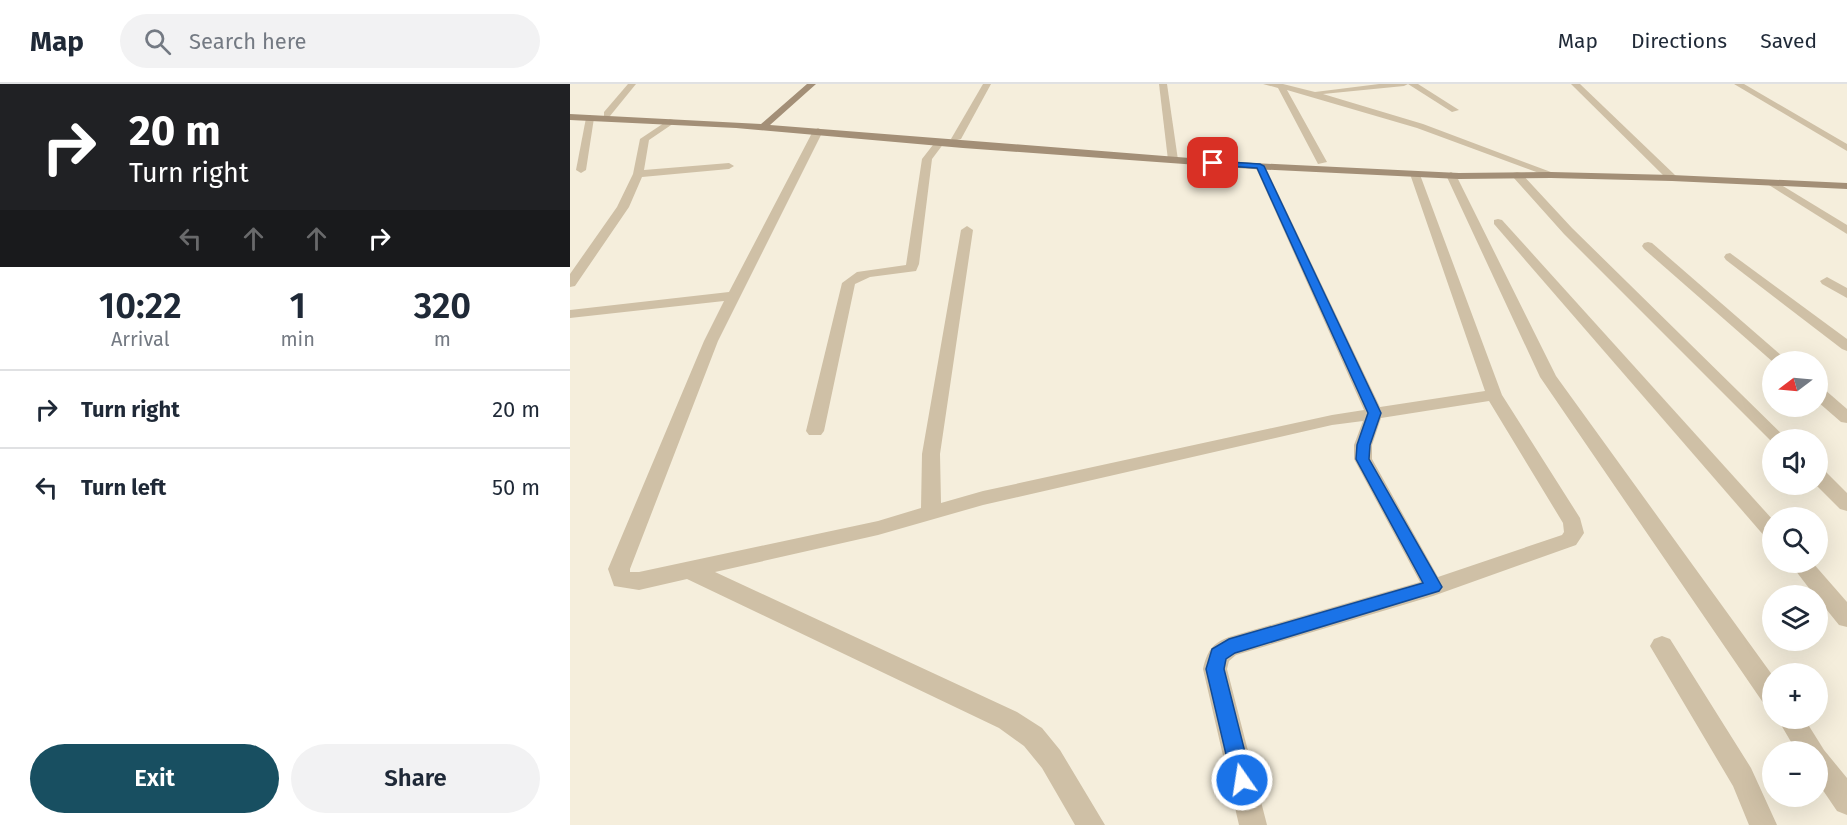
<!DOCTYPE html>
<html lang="en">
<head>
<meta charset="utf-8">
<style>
	:root { --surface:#fff; --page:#f2f2f3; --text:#1f2937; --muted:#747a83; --line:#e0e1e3; --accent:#184f61 }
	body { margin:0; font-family:"Fira Sans",sans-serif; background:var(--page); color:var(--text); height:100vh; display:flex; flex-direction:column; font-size:22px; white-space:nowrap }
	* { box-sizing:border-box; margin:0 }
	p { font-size:20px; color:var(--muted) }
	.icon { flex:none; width:33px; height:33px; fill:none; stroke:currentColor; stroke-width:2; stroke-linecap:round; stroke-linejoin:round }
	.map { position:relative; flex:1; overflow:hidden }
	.side { display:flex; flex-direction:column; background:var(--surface); width:570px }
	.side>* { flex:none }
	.hud { background:#202124; color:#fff; overflow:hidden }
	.needle { width:39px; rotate:254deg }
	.buttons { position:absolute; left:1192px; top:267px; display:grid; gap:12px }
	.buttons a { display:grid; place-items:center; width:66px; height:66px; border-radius:50%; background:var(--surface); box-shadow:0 6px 24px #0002; font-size:30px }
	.pin { position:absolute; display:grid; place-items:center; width:51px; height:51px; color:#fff; margin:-26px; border-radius:12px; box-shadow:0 3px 9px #0006 }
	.me { position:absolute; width:66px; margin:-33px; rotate:347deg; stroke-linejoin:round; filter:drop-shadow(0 0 4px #0008) }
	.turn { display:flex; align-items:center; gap:21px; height:126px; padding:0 30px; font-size:27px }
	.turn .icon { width:78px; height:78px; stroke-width:2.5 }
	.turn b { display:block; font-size:42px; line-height:51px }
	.lanes { display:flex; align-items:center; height:57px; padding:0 30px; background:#0003; justify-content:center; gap:30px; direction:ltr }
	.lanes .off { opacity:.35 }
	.eta { display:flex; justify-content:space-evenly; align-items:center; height:102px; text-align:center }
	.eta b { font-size:36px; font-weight:600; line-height:42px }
	.primary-button { display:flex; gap:12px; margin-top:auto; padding:12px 30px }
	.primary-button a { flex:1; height:69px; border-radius:36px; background:var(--accent); color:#fff; font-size:24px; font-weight:600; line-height:69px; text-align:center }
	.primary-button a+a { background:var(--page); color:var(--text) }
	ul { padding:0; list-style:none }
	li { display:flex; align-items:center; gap:18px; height:78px; padding:0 30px; border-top:2px solid var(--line) }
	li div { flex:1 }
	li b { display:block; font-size:22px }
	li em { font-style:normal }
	header { display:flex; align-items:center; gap:36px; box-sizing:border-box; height:84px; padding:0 30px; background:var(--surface); border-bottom:2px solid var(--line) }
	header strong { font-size:28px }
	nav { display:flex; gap:33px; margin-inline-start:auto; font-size:21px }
	.search { width:420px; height:54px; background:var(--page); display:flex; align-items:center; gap:15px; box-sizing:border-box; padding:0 21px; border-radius:33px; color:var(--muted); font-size:22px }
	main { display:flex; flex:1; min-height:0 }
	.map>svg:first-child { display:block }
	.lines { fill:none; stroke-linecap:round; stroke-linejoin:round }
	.street { fill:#cfc0a6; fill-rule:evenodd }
	.secondary { fill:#a38f77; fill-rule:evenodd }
	.route { fill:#1a73e8; stroke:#114b97; stroke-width:1.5 }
</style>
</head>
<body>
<header>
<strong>Map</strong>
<div class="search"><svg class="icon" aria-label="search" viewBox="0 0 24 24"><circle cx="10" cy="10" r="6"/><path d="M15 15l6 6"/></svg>Search here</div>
<nav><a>Map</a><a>Directions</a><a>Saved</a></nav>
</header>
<main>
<section class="side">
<div class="hud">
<div class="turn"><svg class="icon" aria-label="right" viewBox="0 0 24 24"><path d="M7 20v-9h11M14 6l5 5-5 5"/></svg><div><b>20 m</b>Turn right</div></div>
<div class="lanes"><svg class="icon off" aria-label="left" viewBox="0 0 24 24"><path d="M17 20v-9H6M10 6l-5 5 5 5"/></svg><svg class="icon off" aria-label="ahead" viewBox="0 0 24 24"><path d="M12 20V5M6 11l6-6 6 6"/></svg><svg class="icon off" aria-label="ahead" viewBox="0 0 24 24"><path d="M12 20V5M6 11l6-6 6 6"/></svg><svg class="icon" aria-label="right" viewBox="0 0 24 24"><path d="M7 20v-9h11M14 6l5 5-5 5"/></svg></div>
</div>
<div class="eta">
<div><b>10:22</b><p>Arrival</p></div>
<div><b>1</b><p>min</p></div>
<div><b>320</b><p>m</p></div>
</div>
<ul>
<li><svg class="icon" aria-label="right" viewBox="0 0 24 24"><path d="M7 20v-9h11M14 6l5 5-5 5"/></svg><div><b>Turn right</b></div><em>20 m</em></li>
<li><svg class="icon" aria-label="left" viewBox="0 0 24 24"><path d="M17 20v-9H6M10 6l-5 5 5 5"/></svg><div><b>Turn left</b></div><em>50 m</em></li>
</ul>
<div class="primary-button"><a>Exit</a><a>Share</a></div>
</section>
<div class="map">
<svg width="1277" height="741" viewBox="0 0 1277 741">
	<rect width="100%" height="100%" fill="#f5eedc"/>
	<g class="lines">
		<g class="street">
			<path d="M58,0H66L40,32H34V28Z"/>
			<path d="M413,0H421L391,55L383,57L381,55Z"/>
			<path d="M589,0H597L608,76L603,79L598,76Z"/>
			<path d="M693,0H713L745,8L809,0H838L834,2L753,10L853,40L989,91L980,93L847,44L717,6L757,78L748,80L708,4Z"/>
			<path d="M838,0H848L889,26L882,28Z"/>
			<path d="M1001,0H1010L1106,92V96H1098Z"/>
			<path d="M1164,0H1174L1277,60V67Z"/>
			<path d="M20,31L24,34L16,86L11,89L6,86L16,34Z"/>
			<path d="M100,35L107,37L79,56L74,86L159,79L164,82L159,85L72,93L59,123L5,202L0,203V190L47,123L63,90L70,55Z"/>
			<path d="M248,44L253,47L148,257L60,485V488H69L308,437L351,424L352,370L391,146L397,142L403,146L370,370L371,419L413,407L762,331L794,326L685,82L690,79L695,82L810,323L915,307L840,90L849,88L932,311L1010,434L1014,449L1006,461L863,512L666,571L659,577L657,585L697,741H669L633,585C637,568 642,559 659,553L850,498L784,375V361L793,337L762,341L413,421L308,451L145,488L447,628L472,644L490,666L535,741H505L472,684L454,662L429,644L117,495L69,506L44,502L38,485L134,257L154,217L0,234V226L159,208L243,47ZM919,317L993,439L994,448L992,451L868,493L802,375V361L811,334Z"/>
			<path d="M366,57L374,59L362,75L349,180L346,187L300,193L285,200L254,347L251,351H239L236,347L272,199L287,188L336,181L352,75Z"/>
			<path d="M881,88L886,91L986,292L1203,592V623L1194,620L970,293L876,91Z"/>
			<path d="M947,88L951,89L1002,144L1218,356H1203V359L994,150L943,93V89Z"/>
			<path d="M1203,96L1277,141V150L1199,101L1198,99Z"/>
			<path d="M928,135L932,136L1203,436V457L1196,454L924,140V136Z"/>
			<path d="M1078,158L1082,159L1219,278H1203L1074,165L1072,162L1074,159Z"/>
			<path d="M1160,169L1277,255V267L1272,265L1156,176L1154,173L1156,170Z"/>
			<path d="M1257,193L1277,204V214L1252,200L1250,197Z"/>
			<path d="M1248,304L1254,305L1277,325V339L1271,338L1248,318Z"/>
			<path d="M1248,386L1255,387L1277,409V427L1270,425L1245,400H1248Z"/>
			<path d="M1219,478H1242L1277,518V543L1269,541L1248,515V512H1245Z"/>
			<path d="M1092,552L1100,555L1181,684L1207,741H1179L1163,702L1080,562L1084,555Z"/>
			<path d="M1207,634H1234L1254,666L1277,694V731L1267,727L1248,699V668H1227Z"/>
		</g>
		<path class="secondary" d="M237,0H246L200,41L683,79L889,89L981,88L1102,91L1277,99V105L1102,97L981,94L889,95L683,85L393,64L166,44L0,36V30L191,40Z"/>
	</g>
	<path class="route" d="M643,77L690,80L694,82L811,329L800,361L799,375L872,503L869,507L665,569L656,575L654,585L682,696L679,704L672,707L665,704L662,696L636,585L642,565L659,555L853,499L786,375L787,361L798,329L687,84L640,81L639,79Z"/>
</svg>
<div class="buttons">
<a><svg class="needle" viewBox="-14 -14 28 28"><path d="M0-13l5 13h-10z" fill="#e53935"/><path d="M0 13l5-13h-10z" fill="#747a83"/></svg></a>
<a><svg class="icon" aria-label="sound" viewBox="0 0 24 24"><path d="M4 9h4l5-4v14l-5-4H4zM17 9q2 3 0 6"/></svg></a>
<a><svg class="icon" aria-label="search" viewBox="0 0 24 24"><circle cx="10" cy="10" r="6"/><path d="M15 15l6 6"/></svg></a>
<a><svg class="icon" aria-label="layers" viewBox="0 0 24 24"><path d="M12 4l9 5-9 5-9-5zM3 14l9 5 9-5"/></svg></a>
<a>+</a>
<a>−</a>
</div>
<div class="pin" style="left:643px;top:79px;background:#d93025"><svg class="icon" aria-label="arrive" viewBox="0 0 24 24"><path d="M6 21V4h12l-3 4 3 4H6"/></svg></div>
<svg class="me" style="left:672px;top:696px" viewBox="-20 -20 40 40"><circle r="17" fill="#1a73e8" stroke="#fff" stroke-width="3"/><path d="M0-11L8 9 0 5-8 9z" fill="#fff"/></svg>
</div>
</main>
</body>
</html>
